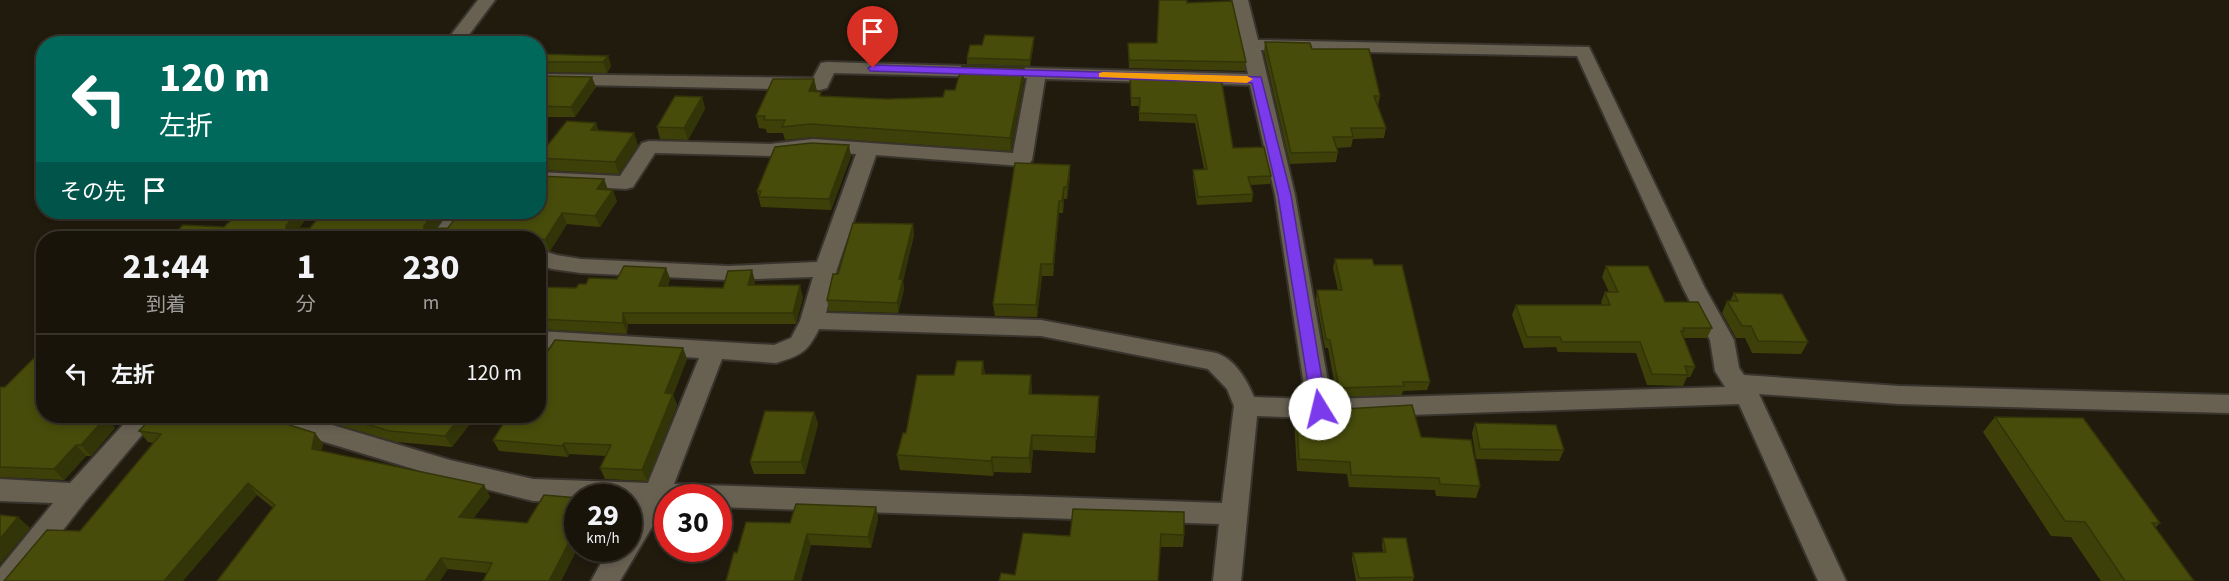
<!DOCTYPE html>
<html lang="ja">
<head>
<meta charset="utf-8">
<style>
	:root { --surface:#19140a; --page:#262118; --text:#f1f3f6; --muted:#9f9e9c; --line:#37332b }
	body { margin:0; font-family:"Source Sans 3","Noto Sans JP",sans-serif; background:var(--page); color:var(--text); height:100vh; display:flex; flex-direction:column; font-size:22px; white-space:nowrap }
	* { box-sizing:border-box; margin:0 }
	p { font-size:20px; color:var(--muted) }
	.icon { flex:none; width:33px; height:33px; fill:none; stroke:currentColor; stroke-width:2; stroke-linecap:round; stroke-linejoin:round }
	.map { position:relative; flex:1; overflow:hidden }
	.panel { position:absolute; left:36px; top:231px; width:510px; height:192px; display:flex; flex-direction:column; background:var(--surface); border-radius:24px; box-shadow:0 3px 9px #0003,0 0 0 2px var(--line) }
	.panel>* { flex:none }
	.hud { position:absolute; left:36px; top:36px; width:510px; height:183px; border-radius:24px; box-shadow:0 3px 9px #0003,0 0 0 2px var(--line); background:#00695c; color:#fff; overflow:hidden }
	.speed { position:absolute; left:564px; top:484px; display:flex; gap:12px; font-size:30px; font-weight:700; text-align:center }
	.speed>* { display:grid; place-content:center; width:78px; height:78px; border-radius:50%; background:var(--surface); box-shadow:0 3px 9px #0003,0 0 0 2px var(--line); line-height:1 }
	.speed small { font-size:15px; font-weight:400 }
	.speed .limit { border:9px solid #d22; background:#fff; color:#111 }
	.pin { position:absolute; display:grid; place-items:center; width:51px; height:51px; color:#fff; margin:-62px -26px; border-radius:50% 50% 50% 0; rotate:-45deg; box-shadow:0 0 6px #0007 }
	.pin .icon { rotate:45deg }
	.me { position:absolute; width:66px; margin:-33px; rotate:351deg; stroke-linejoin:round; filter:drop-shadow(0 0 4px #0008) }
	.turn { display:flex; align-items:center; gap:21px; height:126px; padding:0 24px; font-size:27px }
	.turn .icon { width:78px; height:78px; stroke-width:2.5 }
	.turn b { display:block; font-size:42px; line-height:51px }
	.then { display:flex; align-items:center; height:57px; padding:0 24px; background:#0003; gap:12px; font-size:22px }
	.eta { display:flex; justify-content:space-evenly; align-items:center; height:102px; text-align:center }
	.eta b { font-size:36px; font-weight:700; line-height:42px }
	ul { padding:0; list-style:none }
	li { display:flex; align-items:center; gap:18px; height:78px; padding:0 24px; border-top:2px solid var(--line) }
	li div { flex:1 }
	li b { display:block; font-size:22px }
	li em { font-style:normal }
	.map>svg:first-child { display:block }
	.lines { fill:none; stroke-linecap:round; stroke-linejoin:round }
	.street-casing { stroke:#39352e; stroke-width:4 }
	.street { fill:#686152; fill-rule:evenodd }
	.wall { fill:#3d4109 }
	.shaded-wall { fill:#323508 }
	.building { fill:#474c0b; stroke:#323508; stroke-width:1.5 }
	.route { fill:#7c3aed; stroke:#51269a; stroke-width:1.5 }
	.slow { fill:#f59e0b }
</style>
</head>
<body>
<div class="map">
<svg width="2229" height="581" viewBox="0 0 2229 581">
	<rect width="100%" height="100%" fill="#211b0e"/>
	<g class="lines">
		<defs>
			<g id="street">
				<path d="M478,0H495L462,44H444Z"/>
				<path d="M1232,0H1248L1258,40L1589,47L1705,288L1734,340L1739,368L1744,375L1899,386L2229,395V413L1899,404L1759,394L1846,581H1818L1739,404L1320,418L1257,416L1241,581H1213L1219,524L718,507V498H668V505H665L620,581H591L609,549H628V518L637,504H628V498H578V502L533,501L450,480L285,430L225,423L222,416H302L450,460L533,479L648,483L699,358L538,347V331L774,345L791,338L800,321L813,277L728,280L581,273L552,269L538,265V249L556,255L581,259L728,266L817,262L856,154L813,151L770,156L655,153L633,187L626,189L538,184V172L620,176L642,143L649,141L770,144L813,139L1013,153L1027,78L834,73L827,88L820,90L538,84V74L813,78L821,63L827,62L1248,74ZM1261,50L1577,56L1683,288L1710,340L1715,371L1725,387L1331,399L1295,195ZM1045,79L1250,85L1275,195L1306,399L1254,397C1247,380 1235,359 1216,353L1041,320L826,313L837,269L876,155L1022,166L1029,164L1032,160ZM819,329L1041,336L1208,369L1227,389L1234,406L1222,503L674,484L722,359L776,363C801,355 807,353 819,329Z"/>
				<path d="M449,212H469L452,238H431Z"/>
				<path d="M131,416H158L85,502L23,581H0V568L53,503L0,501V479L70,483Z"/>
			</g>
		</defs>
		<use href="#street" class="street-casing"/>
		<use href="#street" class="street"/>
	</g>
	<g class="wall">
		<path d="M1187,3L1246,62L1245,71L1129,68L1128,43H1157Z"/>
		<path d="M1034,37V43L1030,66L967,64V58L982,45Z"/>
		<path d="M1265,42L1380,96L1378,107L1386,128L1384,138L1353,139L1351,147L1337,148L1338,152L1336,162L1290,164L1264,52Z"/>
		<path d="M538,54L608,56L611,66L607,73L538,72Z"/>
		<path d="M1024,68V80L1011,151L813,137L785,140L783,133H767L766,129L759,128L756,116L814,79L817,91L822,96L888,99L943,97L955,90Z"/>
		<path d="M538,76L596,87L575,117H538Z"/>
		<path d="M1130,76L1221,78L1233,148L1271,176L1270,184L1250,185L1253,194L1252,202L1197,205L1193,178V170L1204,169L1195,123L1139,121V106H1131Z"/>
		<path d="M702,97L705,109L688,140L660,139L657,127Z"/>
		<path d="M596,123L598,130L638,145L619,174L542,170L538,161V157Z"/>
		<path d="M851,156L831,210L761,207L757,191Z"/>
		<path d="M1070,176L1067,199H1064L1063,213H1059L1053,276H1042L1037,317L995,316L993,304Z"/>
		<path d="M604,179L608,190L617,201L600,227L567,224L550,251L538,248V238H170L224,227L310,228L323,212H447L435,228H448Z"/>
		<path d="M913,224L914,235L903,281L904,289L898,313L829,311L827,300L838,274Z"/>
		<path d="M1335,259L1374,265L1430,382L1427,390L1403,391L1402,395L1337,397L1328,348H1325L1316,299L1317,290H1338L1333,268Z"/>
		<path d="M1606,266L1665,302L1712,328L1707,338H1684L1695,367L1690,377H1687L1683,386L1647,385L1636,353L1558,352L1556,347L1524,348L1512,315L1516,305H1602L1601,302L1605,292H1609L1602,277Z"/>
		<path d="M666,268L670,279L668,286L723,288L755,281L754,285L803,297L796,324H628L627,334L538,329V287L576,288L586,284L617,279Z"/>
		<path d="M1734,293L1808,342L1801,354L1752,353L1745,338H1736L1722,313L1727,301H1730Z"/>
		<path d="M683,348L687,359L673,395L677,405L647,481L605,479L600,468L606,456L569,454L568,457L499,451L493,440Z"/>
		<path d="M983,361L985,374L1031,375V394L1099,396V411L1095,453L1033,450L1031,473L994,472L993,476L900,470L897,455L906,433L954,375Z"/>
		<path d="M0,387H5L44,416H106L105,417L115,428L91,456H86L64,480L0,477Z"/>
		<path d="M1296,407L1421,437L1480,486L1476,498L1436,496L1435,490L1349,487L1347,474L1297,471L1294,419Z"/>
		<path d="M814,412L818,424L805,474H754L750,462Z"/>
		<path d="M308,416H476L452,447L397,442Z"/>
		<path d="M1995,417L2160,523L2155,528L2194,581H2101L2071,537L2051,536L1983,432Z"/>
		<path d="M1475,423L1564,450L1559,461L1476,459L1472,433Z"/>
		<path d="M139,431L315,433L323,444L321,451L484,485L490,497L473,518L578,547L561,581H483L487,573L448,569L273,508L257,495L80,531L154,443L148,442Z"/>
		<path d="M876,507L878,519L871,548L811,545L801,581H726L737,553L790,523Z"/>
		<path d="M1073,509L1184,535L1183,547H1161L1015,575L1070,536Z"/>
		<path d="M1383,538L1414,577L1413,581H1356L1352,559L1353,553L1383,552L1382,545Z"/>
	</g>
	<g class="shaded-wall">
		<path d="M505,35L508,44H499Z"/>
		<path d="M1034,37V43L1030,66V60Z"/>
		<path d="M608,56L611,66L607,73L603,62Z"/>
		<path d="M1024,68V80L1011,151L1010,138Z"/>
		<path d="M592,77L596,87L575,117L571,107Z"/>
		<path d="M814,79L817,92L809,91Z"/>
		<path d="M702,97L705,109L688,140L684,128Z"/>
		<path d="M596,123L600,135L591,130Z"/>
		<path d="M634,133L638,145L619,174L615,162Z"/>
		<path d="M849,145L851,156L831,210L829,199Z"/>
		<path d="M1070,165V176L1067,199V187Z"/>
		<path d="M604,179L608,190L597,189Z"/>
		<path d="M1064,187V199L1063,213L1062,201Z"/>
		<path d="M613,190L617,201L600,227L595,216Z"/>
		<path d="M1059,201V213L1053,276V264Z"/>
		<path d="M297,212H312L292,237L286,229V226Z"/>
		<path d="M434,212H447L429,237L424,229V226Z"/>
		<path d="M562,213L567,224L550,251L545,240Z"/>
		<path d="M913,224L914,235L903,281L904,289L898,313L897,303L899,279Z"/>
		<path d="M540,258L545,269L538,277V260Z"/>
		<path d="M1041,264L1042,276L1037,317L1036,305Z"/>
		<path d="M666,268L670,279L663,297L659,286Z"/>
		<path d="M752,270L755,281L751,296L748,285Z"/>
		<path d="M800,285L803,297L796,324L793,313Z"/>
		<path d="M623,313L628,324L627,334L623,323Z"/>
		<path d="M683,348L687,359L673,395L677,405L647,481L642,470L665,393Z"/>
		<path d="M983,361L985,377L982,374Z"/>
		<path d="M1031,375L1032,390L1030,410L1029,394Z"/>
		<path d="M1099,396V411L1095,453V437Z"/>
		<path d="M814,412L818,424L805,474L801,462Z"/>
		<path d="M87,416H106L96,427Z"/>
		<path d="M461,416H476L452,447L445,436Z"/>
		<path d="M106,417L115,428L91,456L81,445Z"/>
		<path d="M315,433L323,444L320,460L312,449Z"/>
		<path d="M1032,435L1033,450L1031,473L1029,458Z"/>
		<path d="M564,443L569,454L568,457L562,446Z"/>
		<path d="M76,445L86,456L64,480L54,469Z"/>
		<path d="M992,457L994,472L993,476L991,461Z"/>
		<path d="M248,483L257,495L183,581H164Z"/>
		<path d="M484,485L490,497L466,528L459,517Z"/>
		<path d="M876,507L878,519L871,548L868,537Z"/>
		<path d="M18,517L30,528L0,564V539Z"/>
		<path d="M578,525V547L561,581H549Z"/>
		<path d="M807,534L811,545L801,581H794Z"/>
		<path d="M441,558L448,569L440,581H425Z"/>
	</g>
	<g class="building">
		<path d="M1159,0H1187V3L1232,1L1246,62L1129,60L1128,43H1157Z"/>
		<path d="M459,35H505L499,44H453Z"/>
		<path d="M985,35L1034,37L1030,60L967,58L970,45H982Z"/>
		<path d="M1265,42L1310,43L1312,49H1369L1380,96H1374L1386,128H1351L1353,137H1333L1338,152L1291,153Z"/>
		<path d="M538,54L608,56L603,62H538Z"/>
		<path d="M962,66L1024,68L1010,138L810,124L782,127L785,120H764L765,116H756L773,79H814L809,91L821,92L820,96L888,99L943,97L945,90H955Z"/>
		<path d="M538,76L592,77L571,107L538,106Z"/>
		<path d="M1130,76L1221,78L1233,148L1264,147L1271,176L1248,177L1253,194L1198,197L1193,170L1207,169L1196,115L1139,113L1140,98H1131Z"/>
		<path d="M675,96L702,97L684,128L657,127Z"/>
		<path d="M567,121L596,123L591,130L634,133L615,162L538,158V157Z"/>
		<path d="M811,143L849,145L829,199L759,197L761,191H757L775,147Z"/>
		<path d="M1015,163L1070,165L1067,187H1064L1062,201H1059L1053,264H1041L1036,305L993,304Z"/>
		<path d="M538,176L604,179L597,189L613,190L595,216L562,213L545,240L532,236V238H170L183,225L224,227L239,212H297L286,226V229L310,228L323,212H434L424,226V229L448,228L460,212H538Z"/>
		<path d="M853,223L913,224L899,279H903L897,303L827,300L833,274H838Z"/>
		<path d="M1335,259H1372L1374,265H1402L1430,382H1403L1404,386L1339,388L1330,340L1326,339L1317,290H1342Z"/>
		<path d="M624,266L666,268L659,286L723,288L728,271L752,270L748,285H800L793,313H623V323L538,319V287L576,288L579,284H586L589,278L617,279Z"/>
		<path d="M1606,266H1648L1665,302H1698L1712,328H1683L1684,331H1681L1695,367L1685,366L1688,375L1652,374L1640,342H1562L1560,337H1527L1516,305H1610L1605,292H1618Z"/>
		<path d="M1734,293L1782,294L1808,342L1758,341L1751,326H1742L1727,301H1738Z"/>
		<path d="M555,340L683,348L665,393L673,394L642,470L600,468L611,445L564,443L562,446L493,440L508,416H538V366Z"/>
		<path d="M44,348V416H87L106,417L81,445H76L54,469L0,467V387H5Z"/>
		<path d="M957,361H983L982,374L1031,375L1029,394L1099,396L1095,437L1032,435L1029,458L992,457L991,461L897,455L903,433H906L917,375H954Z"/>
		<path d="M1412,405L1421,437L1471,440L1480,486L1440,484L1439,478L1351,475L1350,462L1299,459L1296,407L1344,409Z"/>
		<path d="M765,411L814,412L801,462H750Z"/>
		<path d="M153,416H229L277,421L315,433L312,449L484,485L459,517L527,523L544,495L579,498H578V525L549,581H483L492,563L441,558L425,581H217L275,505L248,483L164,581H4L47,530L80,531L161,434L139,431Z"/>
		<path d="M338,416H461L445,436L390,431Z"/>
		<path d="M1995,417L2083,418L2160,523H2152L2194,581H2125L2085,522L2065,521Z"/>
		<path d="M1475,423L1556,425L1564,450L1480,449Z"/>
		<path d="M796,504L876,507L868,537L807,534L794,581H726L734,552L737,553L746,522L790,523Z"/>
		<path d="M1073,509L1184,512V535L1161,534L1158,581H999L1001,573L1015,575L1023,533L1070,536Z"/>
		<path d="M0,515L18,517L0,539Z"/>
		<path d="M1383,538H1406L1414,577L1359,578L1353,553L1386,552Z"/>
	</g>
	<path class="route" d="M873,65L1261,77L1291,195L1327,409L1325,413H1314L1312,409L1278,195L1252,83L870,71L868,68Z"/>
	<path class="slow" d="M1103,72L1247,76L1253,79L1247,83L1099,77V73Z"/>
</svg>
<div class="speed"><div>29<small>km/h</small></div><div class="limit">30</div></div>
<div class="pin" style="left:873px;top:68px;background:#d93025"><svg class="icon" aria-label="arrive" viewBox="0 0 24 24"><path d="M6 21V4h12l-3 4 3 4H6"/></svg></div>
<svg class="me" style="left:1320px;top:409px" viewBox="-20 -20 40 40"><circle r="19" fill="#fff"/><path d="M0-13L10 11 0 6-10 11z" fill="#7c3aed"/></svg>
<div class="hud">
<div class="turn"><svg class="icon" aria-label="left" viewBox="0 0 24 24"><path d="M17 20v-9H6M10 6l-5 5 5 5"/></svg><div><b>120 m</b>左折</div></div>
<div class="then">その先<svg class="icon" aria-label="arrive" viewBox="0 0 24 24"><path d="M6 21V4h12l-3 4 3 4H6"/></svg></div>
</div>
<section class="panel">
<div class="eta">
<div><b>21:44</b><p>到着</p></div>
<div><b>1</b><p>分</p></div>
<div><b>230</b><p>m</p></div>
</div>
<ul>
<li><svg class="icon" aria-label="left" viewBox="0 0 24 24"><path d="M17 20v-9H6M10 6l-5 5 5 5"/></svg><div><b>左折</b></div><em>120 m</em></li>
</ul>
</section>
</div>
</body>
</html>
